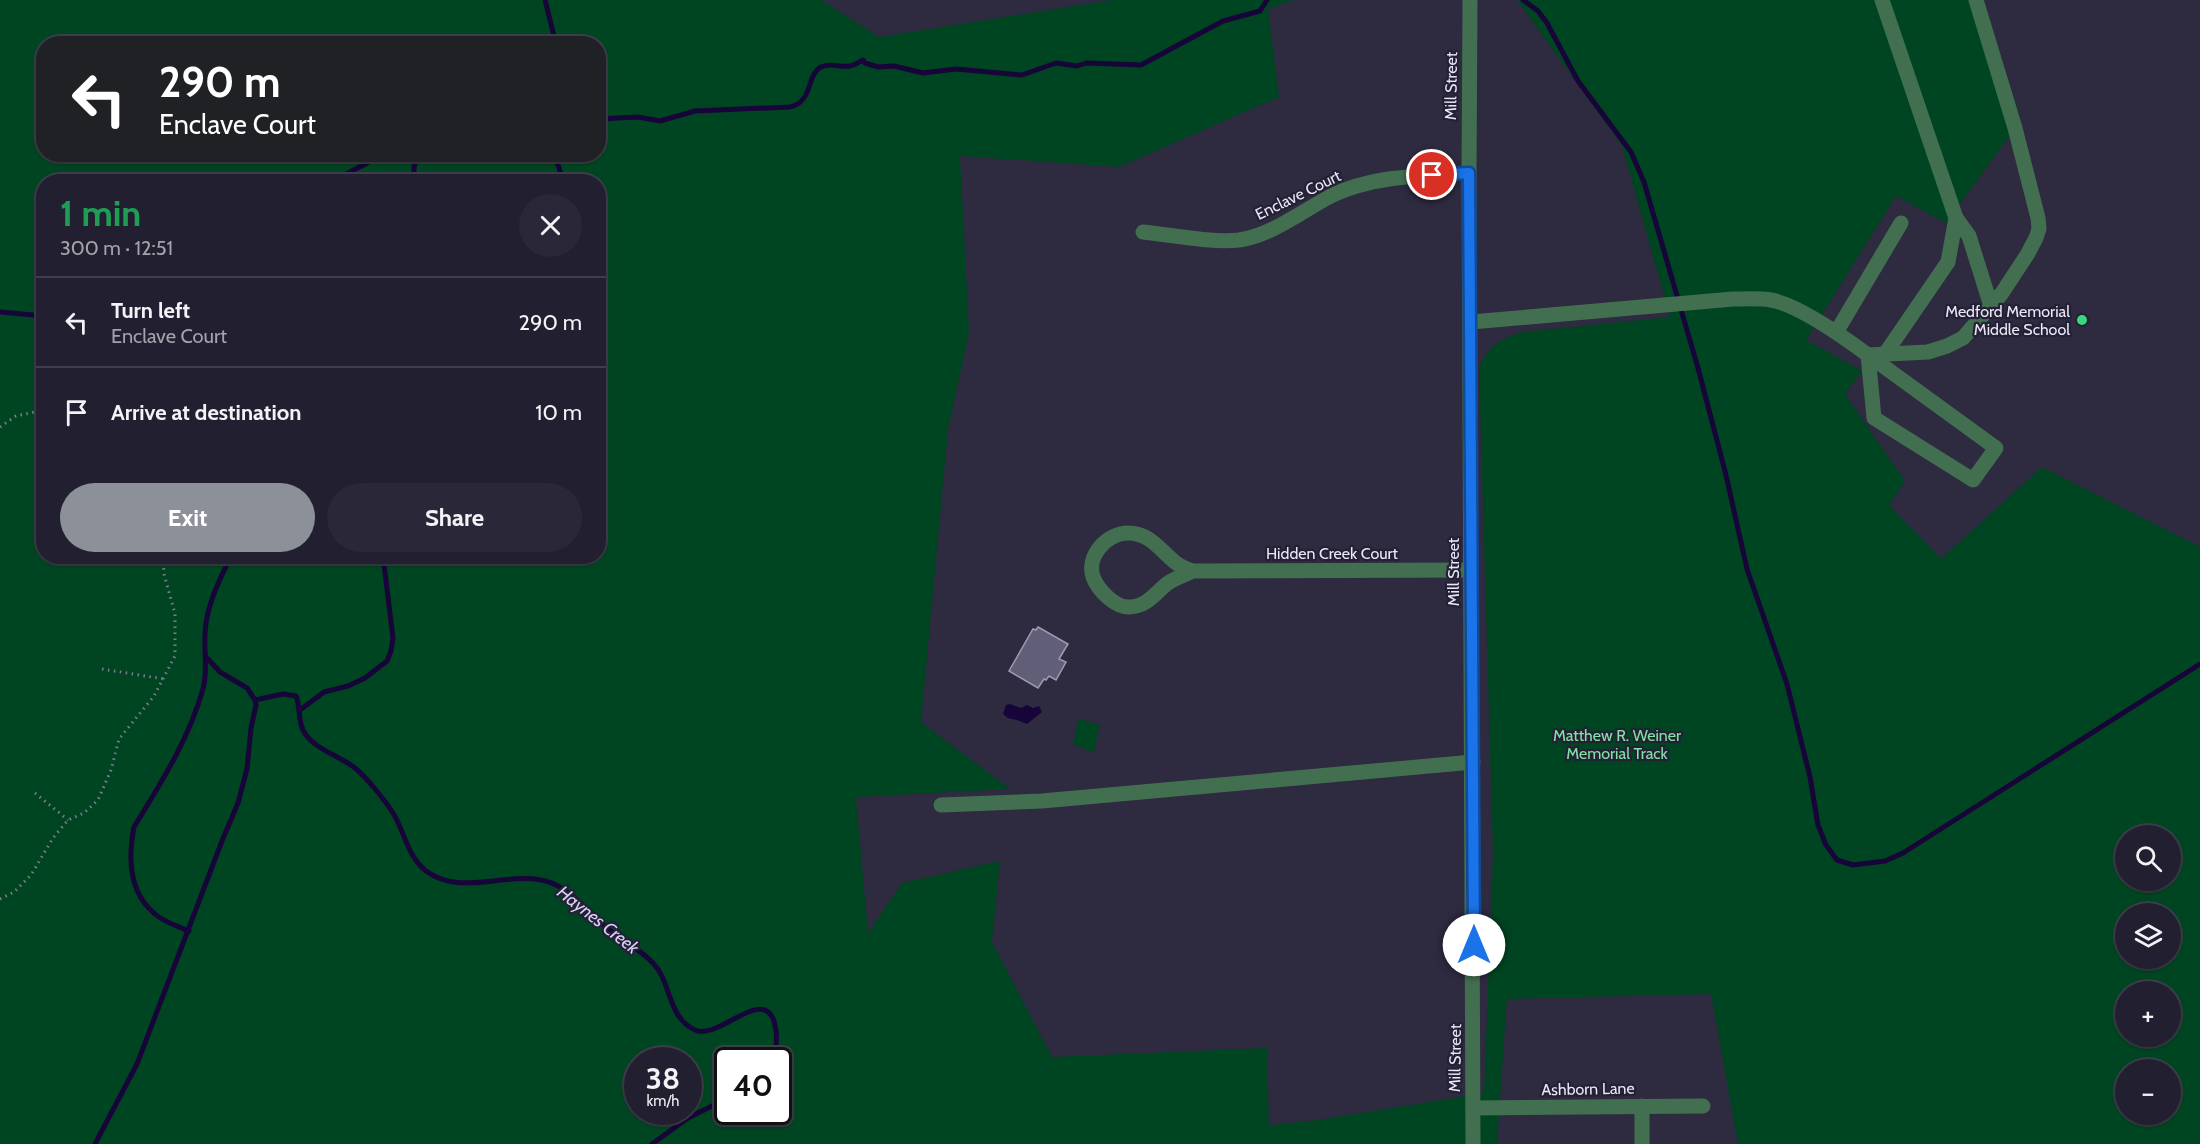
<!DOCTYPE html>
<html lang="en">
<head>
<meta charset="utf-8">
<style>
	:root { --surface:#222030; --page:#2a2838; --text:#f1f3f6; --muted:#a2a3ab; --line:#3f3e4c; --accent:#8c9099 }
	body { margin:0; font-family:Cabin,sans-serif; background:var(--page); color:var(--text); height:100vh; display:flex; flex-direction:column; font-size:22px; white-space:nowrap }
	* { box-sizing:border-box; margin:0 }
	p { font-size:20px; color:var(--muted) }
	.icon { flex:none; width:33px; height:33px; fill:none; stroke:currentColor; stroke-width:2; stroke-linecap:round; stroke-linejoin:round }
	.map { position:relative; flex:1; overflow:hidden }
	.drawer { position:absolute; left:36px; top:174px; width:570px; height:390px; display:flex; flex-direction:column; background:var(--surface); border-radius:24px; box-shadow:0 2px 4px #0004,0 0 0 2px var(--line) }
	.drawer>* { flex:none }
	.banner { position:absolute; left:36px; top:36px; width:570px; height:126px; border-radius:24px; box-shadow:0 2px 4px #0004,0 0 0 2px var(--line); background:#202124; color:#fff; overflow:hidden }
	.fabs { position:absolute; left:2115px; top:825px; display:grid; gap:12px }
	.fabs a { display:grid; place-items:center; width:66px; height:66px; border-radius:50%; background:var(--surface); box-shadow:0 2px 4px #0004,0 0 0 2px var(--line); font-size:30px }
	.speed { position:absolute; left:624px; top:1047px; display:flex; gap:12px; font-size:30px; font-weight:700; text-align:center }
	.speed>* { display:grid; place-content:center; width:78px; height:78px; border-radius:50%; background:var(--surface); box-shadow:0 2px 4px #0004,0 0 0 2px var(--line); line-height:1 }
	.speed small { font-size:15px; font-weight:400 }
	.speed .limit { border:3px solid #111; border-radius:9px; background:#fff; color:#111 }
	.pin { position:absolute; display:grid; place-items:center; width:51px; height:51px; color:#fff; margin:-26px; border:3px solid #fff; border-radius:50%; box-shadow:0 2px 6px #0007 }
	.me { position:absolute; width:66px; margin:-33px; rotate:0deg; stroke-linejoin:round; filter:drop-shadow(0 0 4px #0008) }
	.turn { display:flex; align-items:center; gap:21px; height:126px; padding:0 24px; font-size:27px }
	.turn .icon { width:78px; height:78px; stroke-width:2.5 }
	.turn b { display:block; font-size:42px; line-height:51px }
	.round { display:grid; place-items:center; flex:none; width:63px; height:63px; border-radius:32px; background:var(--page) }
	.head { display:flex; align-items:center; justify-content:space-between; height:102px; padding:0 24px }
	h1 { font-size:36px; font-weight:700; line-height:45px; color:#1e9e55 }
	.button { display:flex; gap:12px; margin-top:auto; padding:12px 24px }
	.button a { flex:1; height:69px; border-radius:36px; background:var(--accent); color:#fff; font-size:24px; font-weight:700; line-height:69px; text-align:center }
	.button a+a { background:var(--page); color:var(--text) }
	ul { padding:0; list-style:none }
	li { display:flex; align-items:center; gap:18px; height:90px; padding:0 24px; border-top:2px solid var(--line) }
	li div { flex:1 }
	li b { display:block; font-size:22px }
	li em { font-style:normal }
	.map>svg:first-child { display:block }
	.green { fill:#004522; fill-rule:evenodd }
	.water { fill:#170438 }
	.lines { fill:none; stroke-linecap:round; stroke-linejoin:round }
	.stream { stroke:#170438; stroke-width:5 }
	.building { fill:#615e77; stroke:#9e9ab5; stroke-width:1.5 }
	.path { stroke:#7f7b8e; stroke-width:3; stroke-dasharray:1.5 4.5; stroke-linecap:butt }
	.minor { stroke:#436f51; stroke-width:15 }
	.route-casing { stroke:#114b97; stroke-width:15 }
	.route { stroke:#1a73e8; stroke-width:10 }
	.poi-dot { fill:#39d87f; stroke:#242035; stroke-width:2 }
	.labels { text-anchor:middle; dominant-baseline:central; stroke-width:4.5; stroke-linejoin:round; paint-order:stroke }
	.street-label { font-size:16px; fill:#e9e7f6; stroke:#242035 }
	.poi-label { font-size:16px; fill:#e9e7f6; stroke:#242035; text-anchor:end }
	.park-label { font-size:16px; fill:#84e0a3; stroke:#242035 }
	.water-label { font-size:18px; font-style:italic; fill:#d7d2f6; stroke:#242035 }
</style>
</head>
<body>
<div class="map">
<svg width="2200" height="1144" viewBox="0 0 2200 1144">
	<rect width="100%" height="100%" fill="#2e2a40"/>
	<g class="green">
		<path d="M0,0H821L879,37L1112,0H1293L1268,9L1279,97L1119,167L960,156L969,332L948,430L921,722L1010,789L856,797L868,933L902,883L1000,861L992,942L1052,1057L1267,1048L1269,1125L1318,1120L1484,1093L1493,854L1479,369C1488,345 1500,339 1523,332L1670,317L1622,146L1517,0H1978L2021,120L1946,223L1896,196L1806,340L1862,371L1845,394L1905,481L1889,505L1941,559L2042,467L2200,547V1144H1738L1711,994L1507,999L1497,1144H0ZM44,44H598V154H44ZM44,182H598V556H44ZM2126,836H2170V880H2126ZM2126,914H2170V958H2126ZM2126,992H2170V1036H2126ZM638,1060H688V1112H638ZM728,1060H778V1112H728ZM2126,1070H2170V1114H2126Z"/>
		<path d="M1078,719L1100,725L1094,752L1073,745Z"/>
	</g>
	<path class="water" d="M1010,704L1021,708L1027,705L1033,708L1039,706L1042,712L1027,724L1017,720L1008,718L1003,714L1006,705Z"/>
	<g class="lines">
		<g class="stream">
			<path d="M545,0L556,44"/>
			<path d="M1523,0L1538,11L1547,23L1578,81L1631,152L1644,182L1698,368L1726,475L1747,569L1787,684L1810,777L1818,825L1826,845L1837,860L1853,865L1885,861L1903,853L2200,664"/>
			<path d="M598,119L638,117L660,121L695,111L790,107C814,101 806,75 821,67C831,62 840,68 850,66C855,65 859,62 863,60L865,63L878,67L894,66L923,73L956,69L1022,75L1056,63L1077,66L1086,63L1141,65L1223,21L1260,11L1267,0"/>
			<path d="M554,154L564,182"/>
			<path d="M330,182L385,154"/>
			<path d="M414,182V167L418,154"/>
			<path d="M0,312L33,315L44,320"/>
			<path d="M255,700L283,694L296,696C301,708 297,723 306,735C317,750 340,756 355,768C367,778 384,799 393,813C405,832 407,856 426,871C465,900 518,864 558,886C577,897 590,913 606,927C621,940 640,949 653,963C672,983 667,1017 695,1030C718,1041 762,986 774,1021C778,1034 777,1048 771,1060"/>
			<path d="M300,710L324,692L348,686L365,678L387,661L391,651L393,638L383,556"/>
			<path d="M189,931C177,926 164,922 155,914C129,893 128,858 134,827C161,783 189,739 203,689C208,671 204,652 205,634C206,606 219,581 231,556"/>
			<path d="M95,1144L137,1064L222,841L238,803L247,769L251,728L256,705L255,700L247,688L220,672L205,656"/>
			<path d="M652,1144L688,1118L728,1098"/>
		</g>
	</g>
	<path class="building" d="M1038,627L1068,644L1059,659L1066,662L1056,680L1049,676L1046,680L1044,679L1038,688L1009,671L1033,629L1036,630Z"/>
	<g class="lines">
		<g class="path">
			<path d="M0,427L16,416L44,410"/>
			<path d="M102,669L164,679"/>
			<path d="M35,793L68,820"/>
			<path d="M0,899L14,892L31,875L53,838L68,820L84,813L98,800L111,770L119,739L154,696L175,656V614L164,574L163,556"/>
		</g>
		<g class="minor">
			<path d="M1470,0L1469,173L1473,1144"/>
			<path d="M1882,0L1956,218L1948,262L1885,354"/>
			<path d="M1956,218L1969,236L1991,306"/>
			<path d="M1143,232C1172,235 1212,243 1239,240C1272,235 1301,212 1329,197C1369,176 1425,175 1469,173"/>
			<path d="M1471,322L1733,299C1745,299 1759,298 1771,300C1799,305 1845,338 1868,355L1928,352L1947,346L1963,338L2002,293L2027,255L2036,238L2039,229L2038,218L2015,128L1976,0"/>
			<path d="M1837,331L1901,223"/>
			<path d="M1868,355L1996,448L1973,480L1874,418Z"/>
			<path d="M1193,571C1185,575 1175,578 1168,583C1156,592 1148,606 1130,607C1115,608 1098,590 1093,577C1086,556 1107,533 1128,533C1150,533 1160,550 1176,563C1181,567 1187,569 1193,571L1470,570"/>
			<path d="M941,805L1042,801L1473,762"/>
			<path d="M1642,1106V1144"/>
			<path d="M1473,1108L1703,1106"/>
		</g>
	</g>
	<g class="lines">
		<defs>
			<path id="route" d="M1432,175L1469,173L1474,945"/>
		</defs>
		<use href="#route" class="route-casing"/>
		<use href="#route" class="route"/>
	</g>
	<circle class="poi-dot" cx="2082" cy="320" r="6"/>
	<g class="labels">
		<g class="street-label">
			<text transform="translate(1451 86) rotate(-89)">Mill Street</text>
			<text transform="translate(1298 195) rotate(-26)">Enclave Court</text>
			<text x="1332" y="553">Hidden Creek Court</text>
			<text transform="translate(1453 572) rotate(-90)">Mill Street</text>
			<text transform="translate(1455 1058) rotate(-89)">Mill Street</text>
			<text transform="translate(1588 1089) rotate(-1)">Ashborn Lane</text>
		</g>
		<g class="poi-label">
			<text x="2070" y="311">Medford Memorial<tspan x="2070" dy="18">Middle School</tspan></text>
		</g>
		<g class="park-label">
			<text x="1617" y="735">Matthew R. Weiner<tspan x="1617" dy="18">Memorial Track</tspan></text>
		</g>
		<g class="water-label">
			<text transform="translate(598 920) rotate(38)">Haynes Creek</text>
		</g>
	</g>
</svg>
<div class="fabs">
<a><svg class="icon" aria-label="search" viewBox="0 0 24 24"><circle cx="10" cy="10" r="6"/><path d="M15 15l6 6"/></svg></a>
<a><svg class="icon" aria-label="layers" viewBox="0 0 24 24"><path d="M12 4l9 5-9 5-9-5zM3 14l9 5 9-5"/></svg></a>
<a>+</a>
<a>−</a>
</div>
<div class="speed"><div>38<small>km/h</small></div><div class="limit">40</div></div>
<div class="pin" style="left:1432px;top:175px;background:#d93025"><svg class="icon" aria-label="arrive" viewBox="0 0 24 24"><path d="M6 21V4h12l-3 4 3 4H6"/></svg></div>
<svg class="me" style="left:1474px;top:945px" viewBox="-20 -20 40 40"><circle r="19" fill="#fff"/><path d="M0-13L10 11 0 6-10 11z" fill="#1a73e8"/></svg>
<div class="banner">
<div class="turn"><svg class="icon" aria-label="left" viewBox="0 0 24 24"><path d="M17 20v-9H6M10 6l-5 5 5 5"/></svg><div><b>290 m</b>Enclave Court</div></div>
</div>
<section class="drawer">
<div class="head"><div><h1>1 min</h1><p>300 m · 12:51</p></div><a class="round"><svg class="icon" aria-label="close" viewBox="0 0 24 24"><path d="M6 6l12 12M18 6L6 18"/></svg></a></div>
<ul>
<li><svg class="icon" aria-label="left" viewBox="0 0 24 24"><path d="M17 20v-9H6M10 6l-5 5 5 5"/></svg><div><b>Turn left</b><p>Enclave Court</p></div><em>290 m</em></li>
<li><svg class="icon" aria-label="arrive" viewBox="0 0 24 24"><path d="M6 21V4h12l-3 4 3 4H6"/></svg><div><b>Arrive at destination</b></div><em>10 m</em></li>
</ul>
<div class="button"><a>Exit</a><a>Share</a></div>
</section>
</div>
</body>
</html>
